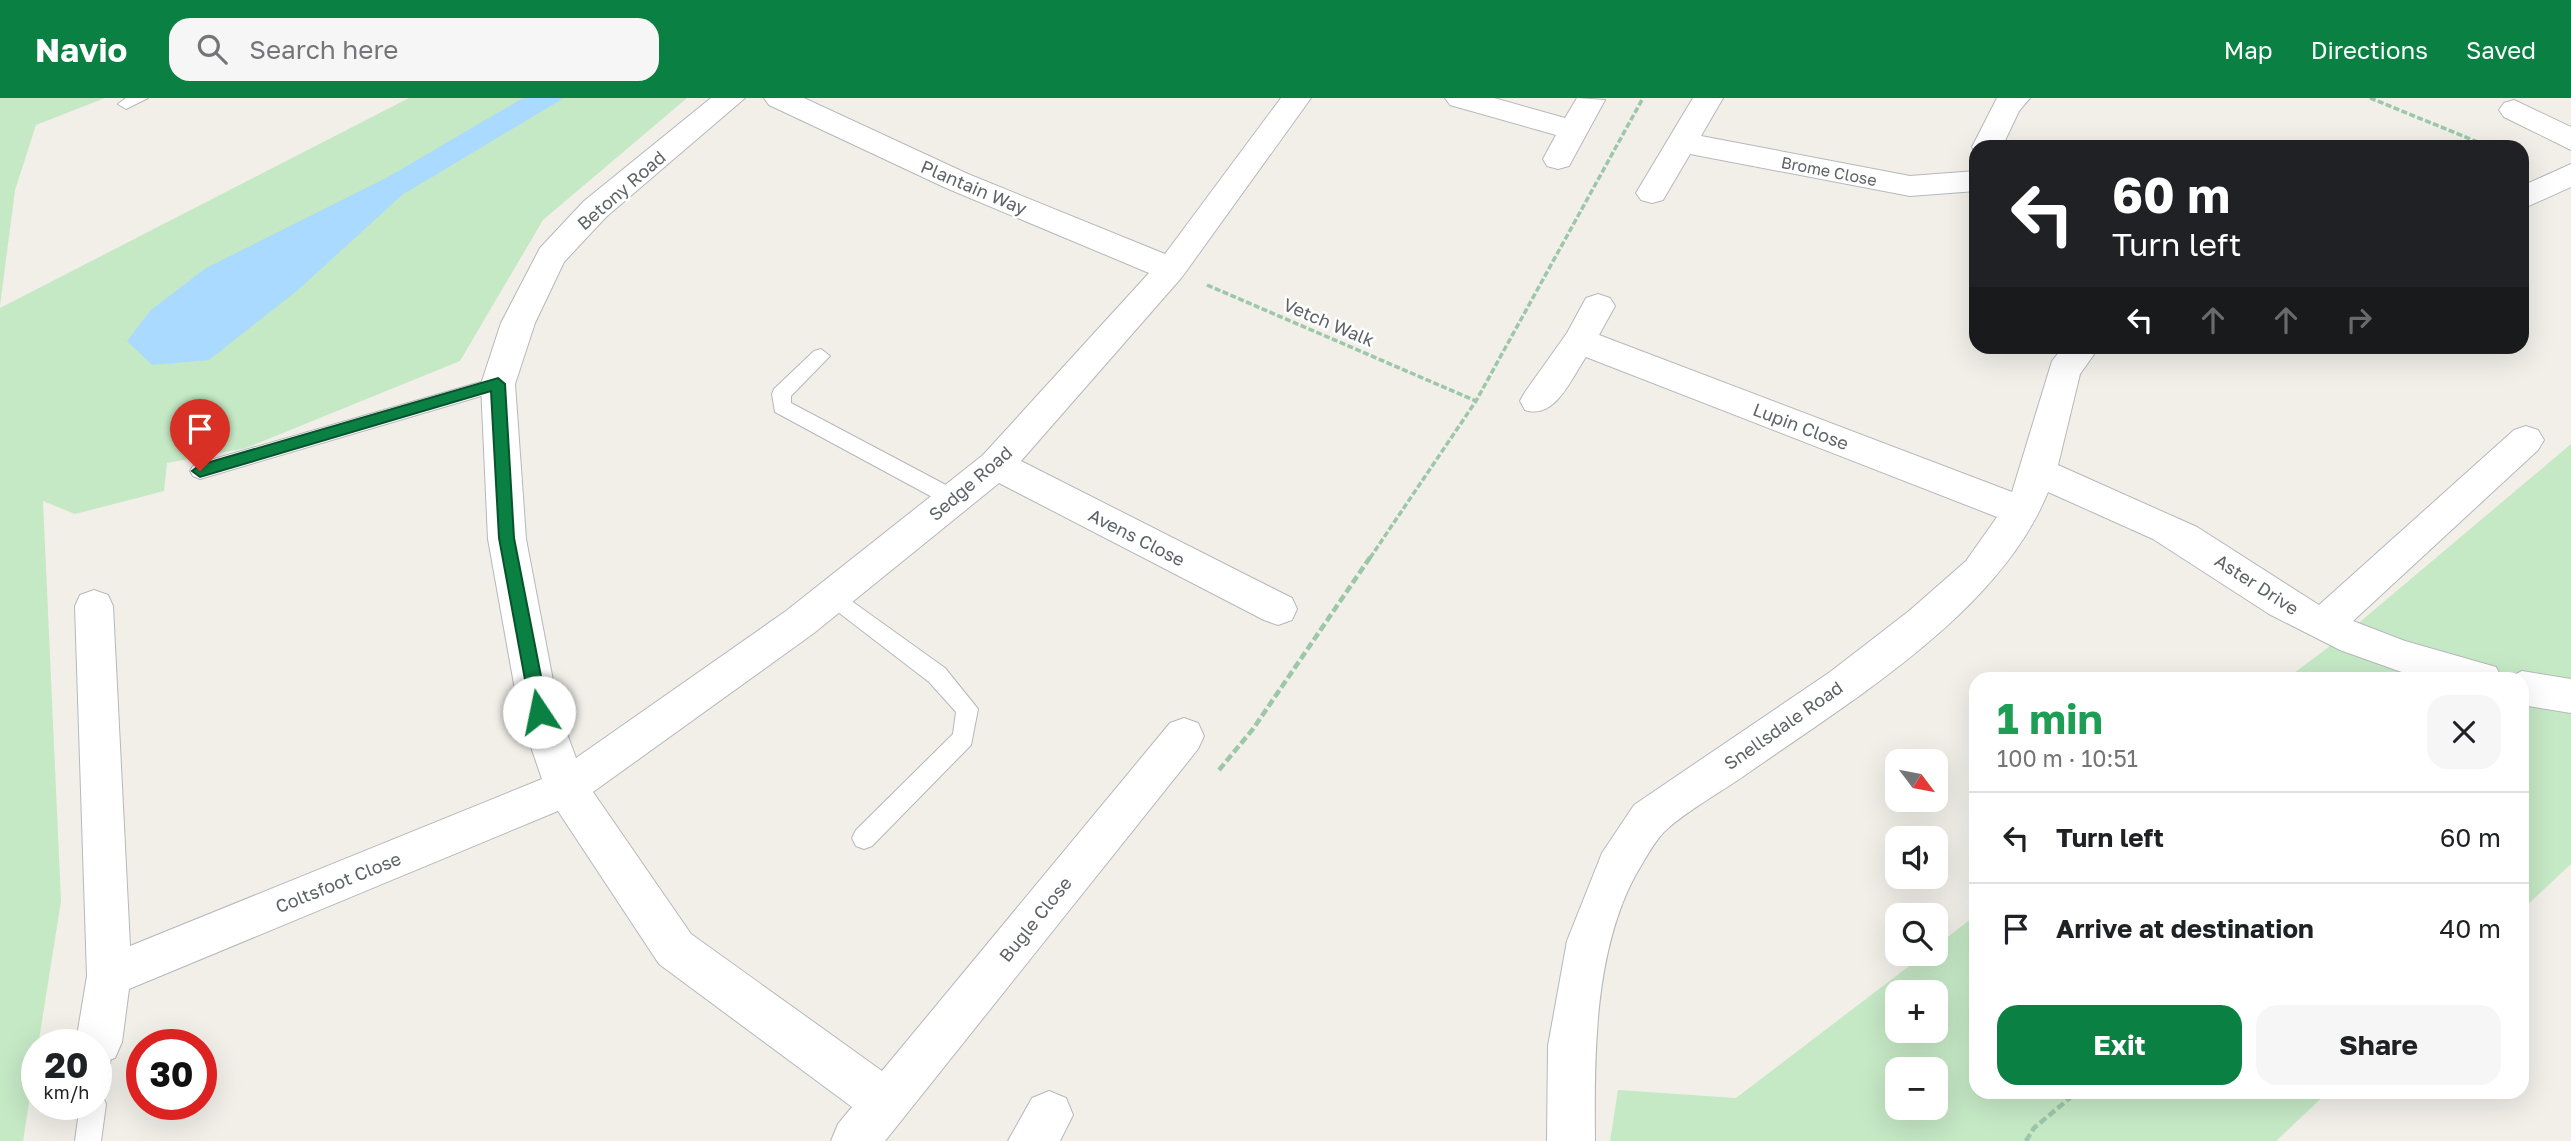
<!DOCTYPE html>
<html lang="en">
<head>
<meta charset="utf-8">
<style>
	:root { --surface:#fff; --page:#f6f6f6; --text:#202124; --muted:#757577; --line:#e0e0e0; --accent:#0b8043 }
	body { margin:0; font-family:"Golos Text",sans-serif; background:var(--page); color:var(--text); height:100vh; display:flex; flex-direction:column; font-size:26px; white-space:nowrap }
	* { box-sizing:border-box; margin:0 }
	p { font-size:23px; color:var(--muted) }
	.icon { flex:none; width:38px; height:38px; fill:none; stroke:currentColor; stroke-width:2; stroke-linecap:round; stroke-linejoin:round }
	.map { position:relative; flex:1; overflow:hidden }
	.side { position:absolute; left:1969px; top:574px; width:560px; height:427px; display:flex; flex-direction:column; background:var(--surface); border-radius:21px; box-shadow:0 7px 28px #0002 }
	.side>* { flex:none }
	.top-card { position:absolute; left:1969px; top:42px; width:560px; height:214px; border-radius:21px; box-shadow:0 7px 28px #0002; background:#202124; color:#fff; overflow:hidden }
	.needle { width:46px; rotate:122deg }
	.controls { position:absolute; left:1885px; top:651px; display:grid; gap:14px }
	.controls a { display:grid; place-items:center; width:63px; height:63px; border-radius:14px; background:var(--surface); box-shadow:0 7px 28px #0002; font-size:35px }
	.speed { position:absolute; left:21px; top:931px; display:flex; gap:14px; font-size:35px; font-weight:700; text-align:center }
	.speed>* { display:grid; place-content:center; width:91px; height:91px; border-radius:50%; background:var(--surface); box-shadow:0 7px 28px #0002; line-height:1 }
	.speed small { font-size:18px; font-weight:400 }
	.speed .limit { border:10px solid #d22; background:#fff; color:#111 }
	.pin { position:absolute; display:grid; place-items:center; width:60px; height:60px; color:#fff; margin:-72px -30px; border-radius:50% 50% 50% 0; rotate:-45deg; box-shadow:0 0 7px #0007 }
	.pin .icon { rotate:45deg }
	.me { position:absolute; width:77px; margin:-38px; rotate:349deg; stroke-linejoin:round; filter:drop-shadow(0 0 5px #0008) }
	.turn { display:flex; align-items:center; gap:24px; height:147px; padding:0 28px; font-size:32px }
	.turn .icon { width:91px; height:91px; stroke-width:2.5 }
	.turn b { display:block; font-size:49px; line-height:60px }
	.lanes { display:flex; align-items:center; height:66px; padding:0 28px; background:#0003; justify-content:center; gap:35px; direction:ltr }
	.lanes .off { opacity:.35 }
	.round { display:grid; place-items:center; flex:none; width:74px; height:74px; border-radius:21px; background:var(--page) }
	.summary { display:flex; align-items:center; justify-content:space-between; height:119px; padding:0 28px }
	h1 { font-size:42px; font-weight:700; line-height:52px; color:#1e9e55 }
	.primary-button { display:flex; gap:14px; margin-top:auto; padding:14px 28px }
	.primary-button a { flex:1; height:80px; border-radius:21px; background:var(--accent); color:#fff; font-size:28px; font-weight:700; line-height:80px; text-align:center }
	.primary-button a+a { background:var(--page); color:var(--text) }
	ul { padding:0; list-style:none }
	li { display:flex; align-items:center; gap:21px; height:91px; padding:0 28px; border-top:2px solid var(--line) }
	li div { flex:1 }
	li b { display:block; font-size:26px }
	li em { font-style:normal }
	header { display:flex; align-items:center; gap:42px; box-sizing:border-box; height:98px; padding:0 35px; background:var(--accent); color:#fff }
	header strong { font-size:33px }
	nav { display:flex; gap:38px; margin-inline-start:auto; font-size:24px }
	.search { width:490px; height:63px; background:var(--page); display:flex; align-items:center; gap:18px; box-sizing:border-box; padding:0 24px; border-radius:21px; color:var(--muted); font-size:26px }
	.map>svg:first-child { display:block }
	.green { fill:#c5e8c5; fill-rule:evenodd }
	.water { fill:#aadaff }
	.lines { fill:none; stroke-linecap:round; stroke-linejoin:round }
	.service-casing { stroke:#b5b8bc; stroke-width:2 }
	.minor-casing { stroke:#b5b8bc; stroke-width:2 }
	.path-far1 { stroke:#9cc7a9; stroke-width:3.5; stroke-dasharray:6 2.5; stroke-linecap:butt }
	.path { stroke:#9cc7a9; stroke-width:4.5; stroke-dasharray:8 3.5; stroke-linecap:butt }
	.service { fill:#fff; fill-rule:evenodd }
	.minor { fill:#fff; fill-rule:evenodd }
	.route { fill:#0b8043; stroke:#07532c; stroke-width:2 }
	.labels { text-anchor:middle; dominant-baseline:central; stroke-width:5; stroke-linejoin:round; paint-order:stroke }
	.far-street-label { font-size:16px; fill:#5f6368; stroke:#fff }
	.street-label { font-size:18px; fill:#5f6368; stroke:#fff }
</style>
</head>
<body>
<header>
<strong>Navio</strong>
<div class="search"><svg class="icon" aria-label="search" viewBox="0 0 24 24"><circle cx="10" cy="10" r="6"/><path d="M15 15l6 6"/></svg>Search here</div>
<nav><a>Map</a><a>Directions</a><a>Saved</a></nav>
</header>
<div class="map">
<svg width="2571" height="1043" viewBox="0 0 2571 1043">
	<rect width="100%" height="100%" fill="#f1efe8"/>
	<g class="green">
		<path d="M0,0H105L36,27L15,92L0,208Z"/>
		<path d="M409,0H687L543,122L460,263L246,350L167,365L164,393L75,416L43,403L61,803L23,1043H0V210Z"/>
		<path d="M2571,346V766L2522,812V581H2286L2342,539Z"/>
		<path d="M1976,817V994H2328L2276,1043H1610L1618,992L1736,1000L1925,856H1936V848ZM1936,894V933H1897V894ZM1897,971H1936V1010H1897Z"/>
	</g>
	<path class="water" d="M523,0H564L402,97L298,192L209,262L152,267L127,243L151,212L206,170L388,79Z"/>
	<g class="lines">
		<defs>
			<g id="service">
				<path d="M126,0H148L126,11L118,6Z"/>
				<path d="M821,251L830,258L791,298V305L961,395L964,401L961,407H947L775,314L772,296L774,291L814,253Z"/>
				<path d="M498,279L505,281L507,286L505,291L200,381L193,378L190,373L193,368L200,365Z"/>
				<path d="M832,489L945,570L978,611L971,647L872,748L864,751L856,748L852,740L856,732L953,636L956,614L929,584L825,504L822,498L825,492Z"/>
				<path d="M99,931L108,935C114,949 111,968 105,982L96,986V947H86L90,935Z"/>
				<path d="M96,995L102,997L106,1006L101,1043H75L80,1006H96Z"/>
			</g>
			<g id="minor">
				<path d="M711,0H745L606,119L564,164L535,225L515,286L526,441L559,614L576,660L786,513L983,357L1149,175L946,90L769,7L764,0H804L968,76L1165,156L1281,0H1311L1182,179L1021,363L1292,500L1297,511L1292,522L1278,527L1264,522L999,385L814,535L593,694L691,836L882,973L1170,625L1184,620L1198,625L1204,638L1198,651L885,1043H831L838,1026L852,1009L659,866L558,713L129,891L122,944L115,960L96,966V947H77L76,944L87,878L75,508L80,497L94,492L108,497L113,508L130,848L542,681L519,614L488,441L481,286L501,225L540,150L584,103Z"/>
				<path d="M1445,0H1494L1565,20L1577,0L1605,2L1569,68L1558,71L1547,68L1543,61L1556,37L1450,7Z"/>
				<path d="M1693,0H1723L1701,38L1910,78L1976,73V93L1910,98L1690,56L1663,102L1652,105L1641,102L1636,95Z"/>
				<path d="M1997,0H2030L2019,13L2002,49H1976V55L1972,49Z"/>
				<path d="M2514,2L2571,29V52L2504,19L2499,12L2504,5Z"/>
				<path d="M2571,66V89L2522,111V88Z"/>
				<path d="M1598,196L1610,200L1615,208L1599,237L2012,394L2052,263L2064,248H2100L2080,276L2058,367L2197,429L2319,507L2514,332L2526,328L2538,332L2544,342L2538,352L2353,523L2405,543L2496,569L2502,581H2421L2340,552L2269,516L2153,441L2048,394C2000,513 1854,601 1751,673C1725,692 1687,712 1664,734C1653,745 1643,765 1635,778C1594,855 1594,958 1595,1043H1547L1548,948L1567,843L1602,755L1634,707L1830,574L1909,513L1966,463L1997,419L1586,259C1571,281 1555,322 1525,312L1520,303L1525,294L1567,235L1586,200Z"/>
				<path d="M2522,573L2571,581V615L2522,607V581H2506Z"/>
				<path d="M1049,993L1066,1000L1073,1017L1060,1043H1008L1032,1000Z"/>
			</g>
		</defs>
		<use href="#service" class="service-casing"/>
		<use href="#minor" class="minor-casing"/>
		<g class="path-far1">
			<path d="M2370,0L2490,49"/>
			<path d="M1207,187L1476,303"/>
			<path d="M1370,460L1476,303L1643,0"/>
		</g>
		<g class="path">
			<path d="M1219,672L1253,631L1371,458"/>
			<path d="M2026,1043L2034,1030L2077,994"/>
		</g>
		<use href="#service" class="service"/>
		<use href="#minor" class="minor"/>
	</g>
	<path class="route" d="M498,280L505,286L514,440L548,614L539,621L531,614L499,440L491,293L200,379L192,373L200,367Z"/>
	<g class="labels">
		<g class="far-street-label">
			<text transform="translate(1829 73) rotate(11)">Brome Close</text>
		</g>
		<g class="street-label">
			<text transform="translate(974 89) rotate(23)">Plantain Way</text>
			<text transform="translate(621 92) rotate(-41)">Betony Road</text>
			<text transform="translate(1329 224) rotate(23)">Vetch Walk</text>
			<text transform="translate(1801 328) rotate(21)">Lupin Close</text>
			<text transform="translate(970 385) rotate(-41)">Sedge Road</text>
			<text transform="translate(1137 439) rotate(27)">Avens Close</text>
			<text transform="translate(2257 486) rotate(33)">Aster Drive</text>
			<text transform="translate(1783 627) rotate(-35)">Snellsdale Road</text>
			<text transform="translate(338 784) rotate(-22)">Coltsfoot Close</text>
			<text transform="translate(1035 821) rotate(-51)">Bugle Close</text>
		</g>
	</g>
</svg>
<div class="controls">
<a><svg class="needle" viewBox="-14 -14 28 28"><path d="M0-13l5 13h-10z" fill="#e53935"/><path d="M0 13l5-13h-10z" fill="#757577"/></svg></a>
<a><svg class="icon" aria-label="sound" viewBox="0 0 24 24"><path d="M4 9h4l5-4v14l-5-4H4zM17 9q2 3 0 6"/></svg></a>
<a><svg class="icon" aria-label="search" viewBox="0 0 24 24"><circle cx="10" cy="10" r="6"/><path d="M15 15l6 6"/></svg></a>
<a>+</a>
<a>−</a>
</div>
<div class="speed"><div>20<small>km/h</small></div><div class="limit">30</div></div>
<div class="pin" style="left:200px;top:373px;background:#d93025"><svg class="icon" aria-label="arrive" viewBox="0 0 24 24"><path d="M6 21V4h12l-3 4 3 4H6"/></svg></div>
<svg class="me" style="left:539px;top:614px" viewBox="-20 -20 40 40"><circle r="19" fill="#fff"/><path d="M0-13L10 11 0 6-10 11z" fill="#0b8043"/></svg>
<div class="top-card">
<div class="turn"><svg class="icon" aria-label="left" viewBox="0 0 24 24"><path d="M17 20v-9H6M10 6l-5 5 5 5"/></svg><div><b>60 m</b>Turn left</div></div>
<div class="lanes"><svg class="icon" aria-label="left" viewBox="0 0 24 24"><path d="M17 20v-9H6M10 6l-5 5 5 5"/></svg><svg class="icon off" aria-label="ahead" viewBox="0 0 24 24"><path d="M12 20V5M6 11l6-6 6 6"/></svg><svg class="icon off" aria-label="ahead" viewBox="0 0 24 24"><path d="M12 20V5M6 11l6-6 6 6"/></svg><svg class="icon off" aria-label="right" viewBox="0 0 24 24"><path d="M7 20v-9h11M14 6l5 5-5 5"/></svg></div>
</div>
<section class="side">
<div class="summary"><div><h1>1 min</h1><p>100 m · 10:51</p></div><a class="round"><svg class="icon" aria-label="close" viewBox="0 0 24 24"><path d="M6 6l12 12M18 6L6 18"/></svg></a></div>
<ul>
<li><svg class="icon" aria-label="left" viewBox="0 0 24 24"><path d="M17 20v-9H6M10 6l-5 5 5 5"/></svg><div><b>Turn left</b></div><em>60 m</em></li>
<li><svg class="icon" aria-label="arrive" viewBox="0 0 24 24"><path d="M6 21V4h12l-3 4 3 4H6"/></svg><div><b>Arrive at destination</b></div><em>40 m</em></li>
</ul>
<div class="primary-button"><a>Exit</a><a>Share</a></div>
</section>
</div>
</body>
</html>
